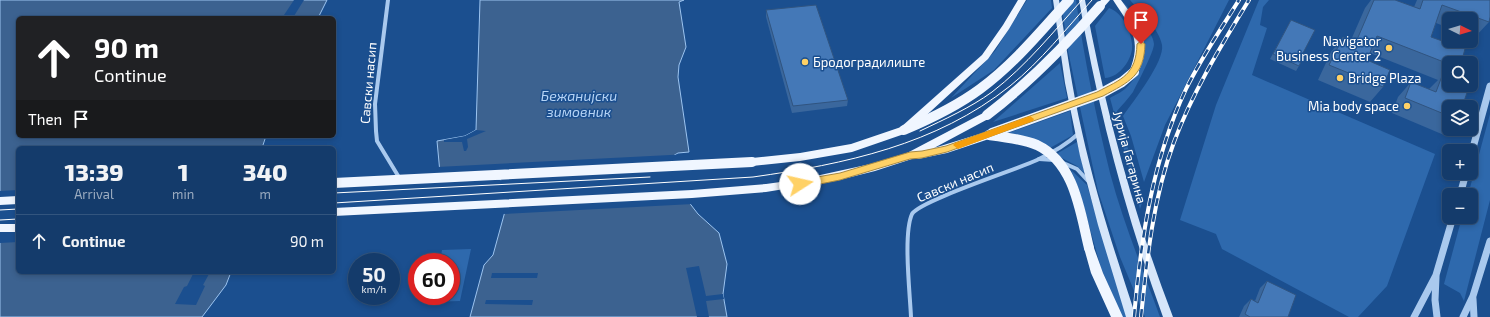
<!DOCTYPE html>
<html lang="en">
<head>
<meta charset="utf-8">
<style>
	:root { --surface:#143b6b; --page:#214673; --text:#f1f3f6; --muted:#9dadc1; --line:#33557e }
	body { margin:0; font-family:"Exo 2",sans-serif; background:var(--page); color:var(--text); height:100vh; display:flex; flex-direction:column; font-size:15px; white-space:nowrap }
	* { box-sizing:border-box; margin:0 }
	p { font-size:13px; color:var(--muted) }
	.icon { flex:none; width:22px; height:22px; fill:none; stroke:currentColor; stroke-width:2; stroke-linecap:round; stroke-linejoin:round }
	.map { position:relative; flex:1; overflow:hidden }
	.sheet { position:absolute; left:16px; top:146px; width:320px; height:128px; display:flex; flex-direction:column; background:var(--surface); border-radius:6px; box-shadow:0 2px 6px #0003,0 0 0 1px var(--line) }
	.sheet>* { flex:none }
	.top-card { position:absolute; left:16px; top:16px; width:320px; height:122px; border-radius:6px; box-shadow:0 2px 6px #0003,0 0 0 1px var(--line); background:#202124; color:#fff; overflow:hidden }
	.needle { width:26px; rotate:95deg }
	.controls { position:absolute; left:1442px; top:12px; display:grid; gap:8px }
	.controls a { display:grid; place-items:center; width:36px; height:36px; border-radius:6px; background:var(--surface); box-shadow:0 2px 6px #0003,0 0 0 1px var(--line); font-size:20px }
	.speed { position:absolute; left:348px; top:253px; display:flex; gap:8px; font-size:20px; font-weight:700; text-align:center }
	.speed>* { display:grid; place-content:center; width:52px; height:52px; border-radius:50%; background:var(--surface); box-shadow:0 2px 6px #0003,0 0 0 1px var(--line); line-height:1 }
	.speed small { font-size:10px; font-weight:400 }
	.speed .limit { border:6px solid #d22; background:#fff; color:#111 }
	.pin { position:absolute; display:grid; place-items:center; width:34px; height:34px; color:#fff; margin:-41px -17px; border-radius:50% 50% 50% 0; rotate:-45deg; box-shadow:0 0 4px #0007 }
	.pin .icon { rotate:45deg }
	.me { position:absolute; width:44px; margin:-22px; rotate:80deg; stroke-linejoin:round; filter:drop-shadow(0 0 3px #0008) }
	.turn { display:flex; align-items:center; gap:14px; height:84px; padding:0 12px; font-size:18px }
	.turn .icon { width:52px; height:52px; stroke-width:2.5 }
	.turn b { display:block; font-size:28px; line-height:34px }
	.then { display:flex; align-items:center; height:38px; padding:0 12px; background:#0003; gap:8px; font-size:15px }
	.eta { display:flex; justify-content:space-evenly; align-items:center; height:68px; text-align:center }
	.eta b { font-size:24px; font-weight:800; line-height:28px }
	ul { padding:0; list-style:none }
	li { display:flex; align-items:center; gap:12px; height:52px; padding:0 12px; border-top:1px solid var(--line) }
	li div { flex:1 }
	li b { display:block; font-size:15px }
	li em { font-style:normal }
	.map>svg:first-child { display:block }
	.green { fill:#2e69ad }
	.water { fill:#3c6290; stroke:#9cc4f0 }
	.pier { fill:#1b4f8f }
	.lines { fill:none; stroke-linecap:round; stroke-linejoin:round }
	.minor { stroke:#a9c9ee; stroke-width:4 }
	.tertiary { stroke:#a9c9ee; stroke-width:7 }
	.secondary { fill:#d6e6fa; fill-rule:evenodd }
	.primary { fill:#f0f6ff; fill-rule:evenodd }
	.tram { stroke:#fff; stroke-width:1 }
	.rail-casing { stroke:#fff; stroke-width:4 }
	.rail { stroke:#1b4f8f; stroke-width:2.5; stroke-dasharray:8; stroke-linecap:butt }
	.primary-bridge { stroke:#f0f6ff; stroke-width:10 }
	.wall { fill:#3a679d }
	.building { fill:#4478b7; stroke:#305480 }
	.route { fill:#ffd166; stroke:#a68842 }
	.slow { fill:#f59e0b }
	.poi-dot { fill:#ffd166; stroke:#1b4f8f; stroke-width:1.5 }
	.labels { text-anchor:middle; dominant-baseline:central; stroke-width:3; stroke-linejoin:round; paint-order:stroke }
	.poi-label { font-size:13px; fill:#fff; stroke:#1b4f8f; text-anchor:end }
	.street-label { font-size:13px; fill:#fff; stroke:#1b4f8f }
	.water-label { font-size:14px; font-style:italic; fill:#b5d3f5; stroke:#1b4f8f }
</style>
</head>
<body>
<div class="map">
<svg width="1490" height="317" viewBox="0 0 1490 317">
	<rect width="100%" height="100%" fill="#1b4f8f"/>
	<g class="green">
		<path d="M1027,0H1051L1052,8L994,70L951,98L995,51Z"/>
		<path d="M1061,0H1076C1084,58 1096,116 1110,173C1123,222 1143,270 1160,317H1145L1120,257L1098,191L1068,51Z"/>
		<path d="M1130,0H1229L1165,125L1144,182L1131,136L1123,116C1133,102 1165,61 1162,45C1159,28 1141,13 1130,0Z"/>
		<path d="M1259,0H1269L1263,7L1260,25L1267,28L1252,75L1435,154L1387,286L1358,317H1349L1222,249L1216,234L1180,220L1216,105Z"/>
		<path d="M1123,2C1132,12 1153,30 1154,44C1154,52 1137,84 1133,92C1128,99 1122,105 1117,111L1143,200L1140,209L1110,98C1115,95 1122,92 1126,88C1140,75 1149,52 1142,34C1137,23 1129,12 1123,2Z"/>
		<path d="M1109,8C1122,12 1131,31 1132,44C1134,58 1119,78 1105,78L1095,26Z"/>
		<path d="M1060,63L1067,98L993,122Z"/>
		<path d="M1070,111L1073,135L1050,148L1008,133Z"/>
		<path d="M1490,114V200L1464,301L1460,293L1444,284L1462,217H1471V195H1468Z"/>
		<path d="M1077,142L1085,174L1077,166L1060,157L1058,153Z"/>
		<path d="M1071,170L1087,185L1127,317H1122L1101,268L1080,193Z"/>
		<path d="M471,249L460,301L430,302L431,296H451V262H440L442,250Z"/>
	</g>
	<g class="water">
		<path d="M0,0H327L318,18H18V136H266L262,148H18V272H231L226,285L202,317H0Z"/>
		<path d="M480,0H684L679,2L686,47L679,65L678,77L689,152L678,153L664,161V170L698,214L719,233L727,264L723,294L727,317H470L484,265L493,255L504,215L507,204L504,180L440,173L437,141L465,136L476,130Z"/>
	</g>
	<g class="pier">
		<path d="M294,0H304L294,16L292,18H284V15Z"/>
		<path d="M476,130L486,131L467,139L468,147L466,151H464L462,142H444V140L465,136Z"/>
		<path d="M690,154L678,155L665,162L666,169L693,204L503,214L505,204L500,172L438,174L437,167Z"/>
		<path d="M18,190V242L0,243V191Z"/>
		<path d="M699,266L706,296L723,294L724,299L706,301L709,317H697L686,268Z"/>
		<path d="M492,273H538L537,278H491Z"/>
		<path d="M193,274H209L203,285L205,286L196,305L175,304L184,287L187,286Z"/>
		<path d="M486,300H533L532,305L485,304Z"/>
	</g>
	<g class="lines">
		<g class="minor">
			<path d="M388,0L375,104L376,131L377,141L400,179"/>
			<path d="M1039,159L1054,160"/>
			<path d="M1061,162L1077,169L1089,182"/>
			<path d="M911,317C910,293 903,234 912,214C919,201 1018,169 1037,160C1052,153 1066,145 1078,134"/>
		</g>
		<g class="tertiary">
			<path d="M1471,155L1490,86"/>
			<path d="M1460,195L1466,173"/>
			<path d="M1436,277L1435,300L1437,317"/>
			<path d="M1473,299L1474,317"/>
			<path d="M1414,317L1436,275L1453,217"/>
			<path d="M1463,317L1473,296L1490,241"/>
		</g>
		<g class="secondary">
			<path d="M1053,0H1059C1066,44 1072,89 1082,132C1096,195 1116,256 1136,317H1126L1098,225L1080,156L1065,83Z"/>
			<path d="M1079,0H1085C1105,109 1133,213 1173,317H1163C1125,213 1098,109 1079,0Z"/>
		</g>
		<g class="primary">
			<path d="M1018,0H1026L1009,29L988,59L907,133L852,152L800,161L752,166L748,165L747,162L748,159L752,158L800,153L851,144L901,127L982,55L1003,25Z"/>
			<path d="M1101,0H1110L1103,8H1097L1096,6Z"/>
			<path d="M1113,0H1121C1139,24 1154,45 1137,74H1131L1129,72C1143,40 1130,26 1113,0Z"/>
			<path d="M987,111L990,112L992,115L990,118L934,148L989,131L992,132L994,135L992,138L947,153L918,159L915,158L875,171L839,180L766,192L692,198L334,216V208L692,190L766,184L802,179L875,163L907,153Z"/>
			<path d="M18,196V204L0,205V197Z"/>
			<rect x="0" y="224" width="18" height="8"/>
			<path d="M1089,243L1093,245L1094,248L1103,273L1123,317H1111L1091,273L1084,248L1085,245Z"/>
		</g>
		<g class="tram">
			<path d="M920,131C945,119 970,108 992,92C1026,66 1054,31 1082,0"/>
			<path d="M334,193L650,177"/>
			<path d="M334,203L753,177C845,164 936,145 1010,86C1041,61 1066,29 1092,0"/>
			<path d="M0,210L18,209"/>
			<path d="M0,220L18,219"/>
		</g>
		<defs>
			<g id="rail">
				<path d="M1134,317C1141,239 1152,161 1186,89C1201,58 1221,29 1239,0"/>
				<path d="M1141,317C1147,258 1153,198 1174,142C1193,91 1221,46 1249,0"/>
			</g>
		</defs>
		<use href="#rail" class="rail-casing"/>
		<use href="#rail" class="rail"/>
		<g class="primary-bridge">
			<path d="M987,115C1029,83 1065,46 1100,6"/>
			<path d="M904,130C930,119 957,106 980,89C1014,64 1041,31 1069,0"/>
			<path d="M992,133L1100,94L1122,82L1134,72"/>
			<path d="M989,135C1005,137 1022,139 1037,145C1075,163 1080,212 1089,248"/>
			<path d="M334,183L752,162"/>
		</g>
	</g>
	<g class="wall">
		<path d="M1371,0H1395L1414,7L1417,0H1490L1489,22L1475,37L1471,36V19H1449V28L1436,23L1431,37L1449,63V129L1444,135L1392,113L1398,97L1411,82L1429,89L1438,80L1370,53L1367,60L1383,87L1370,102L1318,80L1331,52L1343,37L1351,40L1365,8Z"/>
		<path d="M766,10L848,100L847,106L792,113L766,17Z"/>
		<path d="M1291,20L1302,55L1299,66L1296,71L1270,59Z"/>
		<path d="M1267,281L1288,317H1239L1244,306L1251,299L1255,301L1260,288Z"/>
	</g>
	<g class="building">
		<path d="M1374,0H1395L1420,9L1423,0H1490V17L1489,22L1442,5L1431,37L1465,49L1461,63H1449V64L1377,36L1367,60L1390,70L1383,87L1329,65L1343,37L1356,42Z"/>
		<path d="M816,5L848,100L793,106L766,10Z"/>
		<path d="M1291,20L1315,30L1302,55H1304L1299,66L1273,54Z"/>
		<path d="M1442,76L1449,79V85H1465L1469,87L1462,107H1449V116L1405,98L1411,82L1436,92Z"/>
		<path d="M1267,281L1296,295L1288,317H1250L1245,314L1251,299L1258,303Z"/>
	</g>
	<path class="route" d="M1141,41L1145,44C1144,76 1129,82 1103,96L947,152L922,158L910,159L840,180L800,188L796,187L795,184L796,181L800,180L840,173L910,152L922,151L946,146L1097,92C1122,79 1136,75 1137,44Z"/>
	<path class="slow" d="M1030,116L1034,119L1033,121L958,149L953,145L955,143Z"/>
	<g class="poi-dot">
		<circle cx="1389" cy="48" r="4"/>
		<circle cx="805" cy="62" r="4"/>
		<circle cx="1340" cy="78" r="4"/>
		<circle cx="1407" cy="106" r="4"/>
	</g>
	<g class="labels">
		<g class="poi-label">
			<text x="1381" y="41">Navigator<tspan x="1381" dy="15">Business Center 2</tspan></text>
			<text x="813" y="62" text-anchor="start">Бродоградилиште</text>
			<text x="1348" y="78" text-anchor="start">Bridge Plaza</text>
			<text x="1399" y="106">Mia body space</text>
		</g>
		<g class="street-label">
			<text transform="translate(368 83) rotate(-85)">Савски насип</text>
			<text transform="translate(1130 157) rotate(75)">Јурија Гагарина</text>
			<text transform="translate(955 182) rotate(-23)">Савски насип</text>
		</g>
		<g class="water-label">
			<text x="579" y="95">Бежанијски<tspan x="579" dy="16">зимовник</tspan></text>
		</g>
	</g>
</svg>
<div class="controls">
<a><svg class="needle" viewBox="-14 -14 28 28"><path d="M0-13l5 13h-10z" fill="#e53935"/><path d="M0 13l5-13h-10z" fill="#9dadc1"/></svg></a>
<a><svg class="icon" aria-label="search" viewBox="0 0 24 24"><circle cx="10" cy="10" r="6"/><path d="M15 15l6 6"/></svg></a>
<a><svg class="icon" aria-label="layers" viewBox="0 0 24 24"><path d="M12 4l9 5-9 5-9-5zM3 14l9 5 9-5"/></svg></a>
<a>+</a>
<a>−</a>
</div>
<div class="speed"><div>50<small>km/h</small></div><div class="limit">60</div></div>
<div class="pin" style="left:1141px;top:44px;background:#d93025"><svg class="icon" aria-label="arrive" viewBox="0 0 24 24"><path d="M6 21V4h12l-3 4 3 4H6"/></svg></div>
<svg class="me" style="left:800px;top:184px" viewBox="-20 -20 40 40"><circle r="19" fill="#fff"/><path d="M0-13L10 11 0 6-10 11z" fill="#ffd166"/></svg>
<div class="top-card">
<div class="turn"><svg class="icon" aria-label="ahead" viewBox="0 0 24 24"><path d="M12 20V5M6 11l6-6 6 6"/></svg><div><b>90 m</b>Continue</div></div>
<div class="then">Then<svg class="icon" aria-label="arrive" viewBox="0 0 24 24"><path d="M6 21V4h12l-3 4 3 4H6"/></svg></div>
</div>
<section class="sheet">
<div class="eta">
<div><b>13:39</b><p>Arrival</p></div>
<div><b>1</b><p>min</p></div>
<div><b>340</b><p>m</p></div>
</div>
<ul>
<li><svg class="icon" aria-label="ahead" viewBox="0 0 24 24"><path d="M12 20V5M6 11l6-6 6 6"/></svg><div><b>Continue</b></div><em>90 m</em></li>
</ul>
</section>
</div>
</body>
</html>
